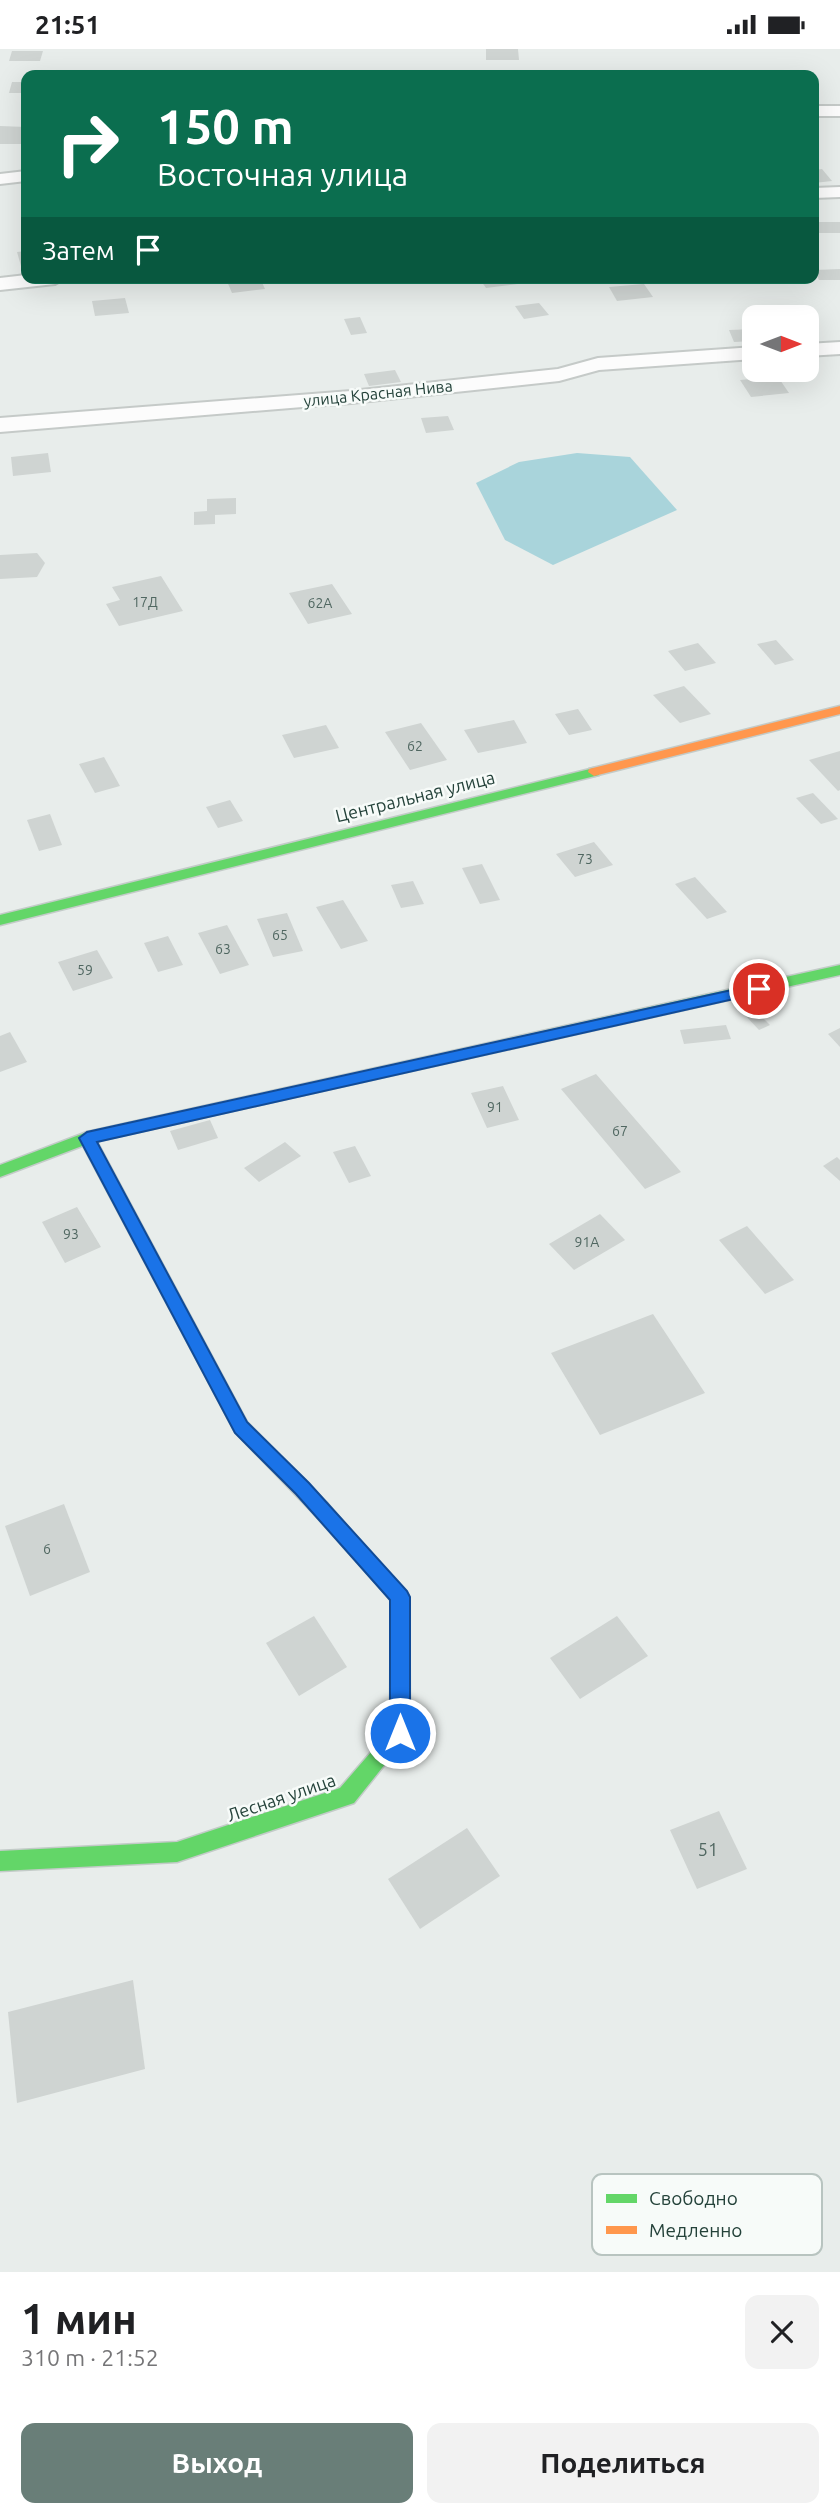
<!DOCTYPE html>
<html lang="ru">
<head>
<meta charset="utf-8">
<style>
	:root { --surface:#fff; --page:#f2f2f2; --text:#202124; --muted:#757577; --accent:#697e78 }
	body { margin:0; font-family:Ubuntu,sans-serif; background:var(--page); color:var(--text); height:100vh; display:flex; flex-direction:column; font-size:26px; white-space:nowrap }
	* { box-sizing:border-box; margin:0 }
	p { font-size:23px; color:var(--muted) }
	.icon { flex:none; width:38px; height:38px; fill:none; stroke:currentColor; stroke-width:2; stroke-linecap:round; stroke-linejoin:round }
	.map { position:relative; height:2223px; overflow:hidden }
	.side { display:flex; flex-direction:column; background:var(--surface); flex:1 }
	.side>* { flex:none }
	.banner { position:absolute; left:21px; top:21px; width:798px; height:214px; border-radius:14px; box-shadow:0 7px 28px #0002; background:#0b6e4f; color:#fff; overflow:hidden }
	.needle { width:46px; rotate:90deg }
	.buttons { position:absolute; left:742px; top:256px; display:grid; gap:14px }
	.buttons a { display:grid; place-items:center; width:77px; height:77px; border-radius:14px; background:var(--surface); box-shadow:0 7px 28px #0002; font-size:35px }
	.pin { position:absolute; display:grid; place-items:center; width:60px; height:60px; color:#fff; margin:-30px; border:4px solid #fff; border-radius:50%; box-shadow:0 2px 7px #0007 }
	.me { position:absolute; width:77px; margin:-38px; rotate:0deg; stroke-linejoin:round; filter:drop-shadow(0 0 5px #0008) }
	.turn { display:flex; align-items:center; gap:24px; height:147px; padding:0 21px; font-size:32px }
	.turn .icon { width:91px; height:91px; stroke-width:2.5 }
	.turn b { display:block; font-size:49px; line-height:60px }
	.then { display:flex; align-items:center; height:66px; padding:0 21px; background:#0003; gap:14px; font-size:26px }
	.round { display:grid; place-items:center; flex:none; width:74px; height:74px; border-radius:14px; background:var(--page) }
	.overview { display:flex; align-items:center; justify-content:space-between; height:119px; padding:0 21px }
	h1 { font-size:42px; font-weight:700; line-height:52px }
	.cta { display:flex; gap:14px; margin-top:auto; padding:14px 21px }
	.cta a { flex:1; height:80px; border-radius:14px; background:var(--accent); color:#fff; font-size:28px; font-weight:700; line-height:80px; text-align:center }
	.cta a+a { background:var(--page); color:var(--text) }
	.status { display:flex; justify-content:space-between; align-items:center; height:49px; padding:0 35px; background:var(--surface); direction:ltr }
	.status svg { height:19px; fill:currentColor }
	.map>svg:first-child { display:block }
	.water { fill:#a9d4db }
	.building { fill:#cfd4d2 }
	.lines { fill:none; stroke-linecap:round; stroke-linejoin:round }
	.street-casing { stroke:#c5cac8; stroke-width:4 }
	.fast-casing { stroke:#c3cbc8; stroke-width:3 }
	.slow-casing { stroke:#c3cbc8; stroke-width:3 }
	.street { fill:#fcfcfc; fill-rule:evenodd }
	.fast { fill:#63d668; fill-rule:evenodd }
	.slow { fill:#ff974d; fill-rule:evenodd }
	.route { fill:#1a73e8; stroke:#114b97; stroke-width:2 }
	.labels { text-anchor:middle; dominant-baseline:central; stroke-width:5; stroke-linejoin:round; paint-order:stroke }
	.number-label { font-size:14px; fill:#506761 }
	.far-street-label { font-size:16px; fill:#24423a; stroke:#f7fbf9 }
	.street-label { font-size:18px; fill:#24423a; stroke:#f7fbf9 }
	.near-number-label { font-size:18px; fill:#506761 }
	.key { fill:#f7fbf9; stroke:#b8c4c0; stroke-width:2 }
	.key-label { font-size:19px; fill:#24423a }
</style>
</head>
<body>
<div class="status"><b>21:51</b><svg viewBox="0 0 49 12"><path d="M0 12V9h3v3zM5 12V6h3v6zM10 12V3h3v9zM15 12V0h3v12zM26 1h20v11H26zM47 4h2v5h-2z"/></svg></div>
<div class="map">
<svg width="840" height="2223" viewBox="0 0 840 2223">
	<rect width="100%" height="100%" fill="#e8edeb"/>
	<path class="water" d="M577,404L630,408L677,461L553,516L505,491L476,434L519,413Z"/>
	<g class="building">
		<path d="M486,0H518L519,11H486Z"/>
		<path d="M12,2H43L40,12H9Z"/>
		<path d="M12,33H26V44H9Z"/>
		<path d="M0,77L26,78L23,95H0Z"/>
		<path d="M822,120L832,132L814,134V121Z"/>
		<path d="M814,173H840V184H818Z"/>
		<path d="M26,202V217H21L17,203Z"/>
		<path d="M840,220V231H819L814,221Z"/>
		<path d="M233,229H260L265,240L232,244L226,230Z"/>
		<path d="M479,229H530L533,233L486,239Z"/>
		<path d="M644,235L653,248L617,252L609,238Z"/>
		<path d="M125,249L129,264L95,267L92,252Z"/>
		<path d="M539,254L549,266L524,270L515,257Z"/>
		<path d="M360,268L367,284L351,286L344,270Z"/>
		<path d="M754,280V292L734,293L729,281Z"/>
		<path d="M395,321L401,333L369,337L364,325Z"/>
		<path d="M778,328L789,344L751,348L740,331Z"/>
		<path d="M448,367L454,381L426,384L421,369Z"/>
		<path d="M48,404L51,423L13,427L11,408Z"/>
		<path d="M236,449V465L215,466V475L194,476V463L207,462V450Z"/>
		<path d="M37,504L45,514L37,528L0,530V506Z"/>
		<path d="M161,527L183,562L119,577L106,555L120,551L112,538Z"/>
		<path d="M332,535L352,565L308,575L289,544Z"/>
		<path d="M776,591L794,611L775,616L757,595Z"/>
		<path d="M698,594L716,614L685,622L668,602Z"/>
		<path d="M684,637L711,665L680,674L653,646Z"/>
		<path d="M578,660L592,681L569,686L555,665Z"/>
		<path d="M514,671L527,694L478,704L464,681Z"/>
		<path d="M421,674L447,711L410,721L385,683Z"/>
		<path d="M326,676L339,699L294,709L282,686Z"/>
		<path d="M840,702V741L838,742L809,711Z"/>
		<path d="M104,708L120,737L95,744L79,715Z"/>
		<path d="M813,744L838,770L821,775L796,749Z"/>
		<path d="M230,751L243,772L218,779L206,758Z"/>
		<path d="M50,765L62,796L39,802L27,771Z"/>
		<path d="M594,793L613,816L575,828L556,805Z"/>
		<path d="M482,815L500,851L480,855L462,819Z"/>
		<path d="M695,828L727,863L707,870L675,835Z"/>
		<path d="M413,832L424,855L401,859L391,836Z"/>
		<path d="M343,851L368,892L341,900L316,858Z"/>
		<path d="M287,864L303,902L273,908L257,870Z"/>
		<path d="M227,876L249,916L220,925L198,884Z"/>
		<path d="M168,887L183,916L158,923L144,894Z"/>
		<path d="M97,901L113,929L73,942L58,913Z"/>
		<path d="M754,960L770,976L759,981L743,964Z"/>
		<path d="M726,976L731,990L684,995L680,981Z"/>
		<path d="M840,979V998L828,985Z"/>
		<path d="M10,983L27,1013L0,1023V987Z"/>
		<path d="M596,1025L681,1123L645,1140L561,1040Z"/>
		<path d="M503,1037L519,1071L487,1079L471,1044Z"/>
		<path d="M210,1071L218,1089L178,1101L170,1082Z"/>
		<path d="M285,1093L301,1107L259,1133L244,1119Z"/>
		<path d="M355,1097L371,1127L349,1134L333,1103Z"/>
		<path d="M837,1108L840,1111V1132L823,1117Z"/>
		<path d="M77,1158L101,1198L65,1214L42,1173Z"/>
		<path d="M600,1165L625,1191L574,1221L549,1195Z"/>
		<path d="M747,1177L794,1231L765,1245L719,1191Z"/>
		<path d="M653,1265L705,1344L600,1386L551,1304Z"/>
		<path d="M64,1455L90,1523L30,1547L5,1477Z"/>
		<path d="M314,1567L347,1618L299,1647L266,1594Z"/>
		<path d="M617,1567L648,1607L580,1650L550,1609Z"/>
		<path d="M719,1762L747,1820L697,1840L670,1781Z"/>
		<path d="M467,1779L500,1827L420,1880L388,1830Z"/>
		<path d="M133,1931L145,2020L17,2054L8,1963Z"/>
	</g>
	<g class="lines">
		<defs>
			<g id="street">
				<rect x="814" y="57" width="26" height="10"/>
				<path d="M26,122V132L0,135V125Z"/>
				<path d="M840,138V148L814,149V139Z"/>
				<path d="M26,226V229H65L55,235L0,241V229Z"/>
				<path d="M840,293V305L807,307V295Z"/>
				<path d="M754,298V310L599,321L559,332L351,354L0,383V369L351,342L558,320L598,309Z"/>
			</g>
			<g id="fast">
				<path d="M594,719L599,720V726L0,876V866Z"/>
				<path d="M840,916V926L90,1094L0,1128V1116L87,1083Z"/>
				<path d="M321,1452L327,1454L409,1548L410,1684L354,1754L177,1813L0,1822V1802L177,1793L340,1739L390,1681L391,1551L315,1466L312,1460L315,1454Z"/>
			</g>
			<g id="slow">
				<path d="M840,657V665L594,727L588,723L589,720Z"/>
				<path d="M87,1083L95,1089L247,1373L327,1454L330,1460L327,1466L321,1468L315,1466L235,1383L79,1089Z"/>
			</g>
		</defs>
		<use href="#street" class="street-casing"/>
		<use href="#fast" class="fast-casing"/>
		<use href="#slow" class="slow-casing"/>
		<use href="#street" class="street"/>
		<use href="#fast" class="fast"/>
		<use href="#slow" class="slow"/>
	</g>
	<path class="route" d="M759,935L765,936L767,940L765,943L97,1093L247,1373L309,1434L407,1542L410,1548V1684L407,1691L400,1693L393,1691L390,1684V1551L296,1445L235,1384L79,1089L87,1083Z"/>
	<g class="labels">
		<g class="number-label">
			<text x="145" y="553">17Д</text>
			<text x="320" y="554">62А</text>
			<text x="415" y="697">62</text>
			<text x="585" y="810">73</text>
			<text x="280" y="886">65</text>
			<text x="223" y="900">63</text>
			<text x="85" y="921">59</text>
			<text x="495" y="1058">91</text>
			<text x="620" y="1082">67</text>
			<text x="71" y="1185">93</text>
			<text x="587" y="1193">91А</text>
			<text x="47" y="1500">6</text>
		</g>
		<g class="far-street-label">
			<text transform="translate(378 344) rotate(-6)">улица Красная Нива</text>
		</g>
		<g class="street-label">
			<text transform="translate(415 747) rotate(-14)">Центральная улица</text>
			<text transform="translate(281 1748) rotate(-19)">Лесная улица</text>
		</g>
		<g class="near-number-label">
			<text x="708" y="1800">51</text>
		</g>
	</g>
	<rect x="592" y="2125" width="230" height="81" rx="10" class="key"/>
	<rect x="606" y="2145" width="31" height="9" fill="#63d668"/>
	<rect x="606" y="2177" width="31" height="8" fill="#ff974d"/>
	<g class="key-label">
		<text x="649" y="2156">Свободно</text>
		<text x="649" y="2188">Медленно</text>
	</g>
</svg>
<div class="buttons">
<a><svg class="needle" viewBox="-14 -14 28 28"><path d="M0-13l5 13h-10z" fill="#e53935"/><path d="M0 13l5-13h-10z" fill="#757577"/></svg></a>
</div>
<div class="pin" style="left:759px;top:940px;background:#d93025"><svg class="icon" aria-label="arrive" viewBox="0 0 24 24"><path d="M6 21V4h12l-3 4 3 4H6"/></svg></div>
<svg class="me" style="left:400px;top:1684px" viewBox="-20 -20 40 40"><circle r="17" fill="#1a73e8" stroke="#fff" stroke-width="3"/><path d="M0-11L8 9 0 5-8 9z" fill="#fff"/></svg>
<div class="banner">
<div class="turn"><svg class="icon" aria-label="right" viewBox="0 0 24 24"><path d="M7 20v-9h11M14 6l5 5-5 5"/></svg><div><b>150 m</b>Восточная улица</div></div>
<div class="then">Затем<svg class="icon" aria-label="arrive" viewBox="0 0 24 24"><path d="M6 21V4h12l-3 4 3 4H6"/></svg></div>
</div>
</div>
<section class="side">
<div class="overview"><div><h1>1 мин</h1><p>310 m · 21:52</p></div><a class="round"><svg class="icon" aria-label="close" viewBox="0 0 24 24"><path d="M6 6l12 12M18 6L6 18"/></svg></a></div>
<div class="cta"><a>Выход</a><a>Поделиться</a></div>
</section>
</body>
</html>
